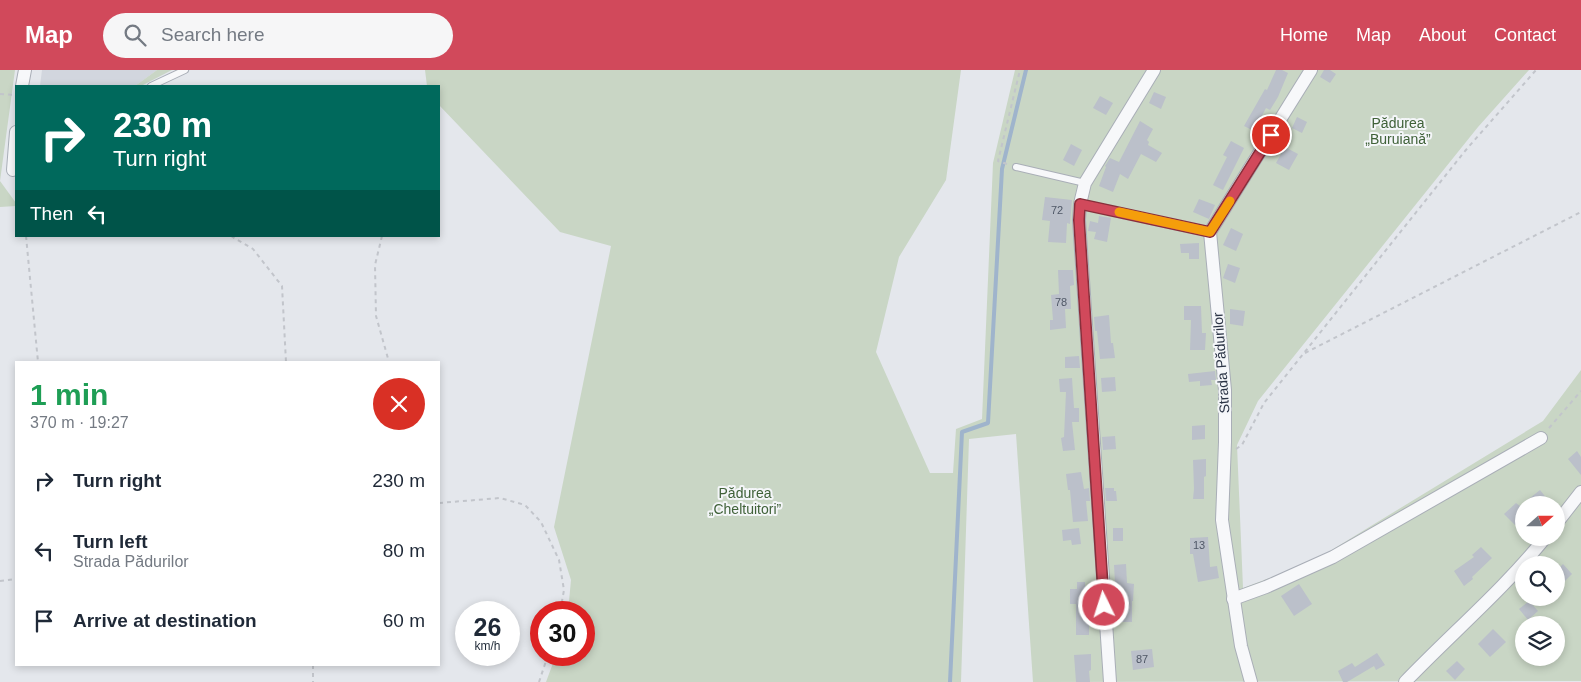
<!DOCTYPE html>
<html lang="en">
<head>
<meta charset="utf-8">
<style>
	:root { --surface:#fff; --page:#f6f6f7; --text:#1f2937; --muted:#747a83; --accent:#d1495b }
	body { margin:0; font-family:Helvetica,sans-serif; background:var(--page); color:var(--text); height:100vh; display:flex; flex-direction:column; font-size:19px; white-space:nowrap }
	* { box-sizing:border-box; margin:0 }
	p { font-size:16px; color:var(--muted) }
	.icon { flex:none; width:28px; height:28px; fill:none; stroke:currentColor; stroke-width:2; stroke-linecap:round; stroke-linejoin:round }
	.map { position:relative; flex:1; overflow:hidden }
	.details { position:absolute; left:15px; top:291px; width:425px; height:305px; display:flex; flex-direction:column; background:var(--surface); border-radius:0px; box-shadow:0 2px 8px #0003 }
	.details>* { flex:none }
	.banner { position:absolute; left:15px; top:15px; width:425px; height:152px; border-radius:0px; box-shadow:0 2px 8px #0003; background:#00695c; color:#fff; overflow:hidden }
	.needle { width:32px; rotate:69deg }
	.tools { position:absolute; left:1515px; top:426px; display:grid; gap:10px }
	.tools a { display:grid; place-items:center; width:50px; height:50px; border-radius:50%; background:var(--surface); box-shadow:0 2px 8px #0003; font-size:25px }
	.speed { position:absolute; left:455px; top:531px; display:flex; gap:10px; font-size:25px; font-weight:700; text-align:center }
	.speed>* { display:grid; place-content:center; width:65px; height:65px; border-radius:50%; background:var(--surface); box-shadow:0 2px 8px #0003; line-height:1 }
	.speed small { font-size:12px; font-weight:400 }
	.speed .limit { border:8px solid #d22; background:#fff; color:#111 }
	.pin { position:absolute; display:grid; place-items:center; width:42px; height:42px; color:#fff; margin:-21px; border:2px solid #fff; border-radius:50%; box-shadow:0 1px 5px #0007 }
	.me { position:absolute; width:55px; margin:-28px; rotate:356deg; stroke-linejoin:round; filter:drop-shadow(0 0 4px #0008) }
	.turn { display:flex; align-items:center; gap:18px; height:105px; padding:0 15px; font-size:22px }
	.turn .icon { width:65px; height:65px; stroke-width:2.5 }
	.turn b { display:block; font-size:35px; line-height:42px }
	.then { display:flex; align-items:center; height:48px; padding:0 15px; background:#0003; gap:10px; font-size:19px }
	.round { display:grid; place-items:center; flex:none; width:52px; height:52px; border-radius:26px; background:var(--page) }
	.summary { display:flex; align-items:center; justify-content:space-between; height:85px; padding:0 15px }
	h1 { font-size:30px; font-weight:800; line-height:38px; color:#1e9e55 }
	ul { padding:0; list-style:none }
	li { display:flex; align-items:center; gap:15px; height:70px; padding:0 15px }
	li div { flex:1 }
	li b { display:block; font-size:19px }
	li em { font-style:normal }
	header { display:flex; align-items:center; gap:30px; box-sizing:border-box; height:70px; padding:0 25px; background:var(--accent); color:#fff }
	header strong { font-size:24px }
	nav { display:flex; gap:28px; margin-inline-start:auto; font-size:18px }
	.search { width:350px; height:45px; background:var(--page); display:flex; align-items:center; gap:12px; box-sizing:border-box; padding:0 18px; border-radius:28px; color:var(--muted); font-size:19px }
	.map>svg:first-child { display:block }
	.built { fill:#d2d6de }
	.green { fill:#c9d6c5; fill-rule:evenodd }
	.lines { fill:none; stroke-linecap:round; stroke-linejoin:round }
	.stream { stroke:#9fb4cc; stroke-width:4 }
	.building { fill:#bbc0ca }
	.service-casing { stroke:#a9aeb7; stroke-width:8 }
	.minor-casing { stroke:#a9aeb7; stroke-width:14 }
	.path { stroke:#c2c5cb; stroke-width:2; stroke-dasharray:4 4; stroke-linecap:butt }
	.service { stroke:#f7f8fa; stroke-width:6 }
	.minor { stroke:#f7f8fa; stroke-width:12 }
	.route-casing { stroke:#882f3b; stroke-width:12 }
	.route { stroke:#d1495b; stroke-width:9 }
	.slow { stroke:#f59e0b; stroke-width:9 }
	.labels { text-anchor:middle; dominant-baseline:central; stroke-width:4; stroke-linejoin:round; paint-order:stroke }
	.number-label { font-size:11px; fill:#4f5766 }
	.park-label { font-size:14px; fill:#3f6138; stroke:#f4f6f9 }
	.street-label { font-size:14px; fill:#2b3445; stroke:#f4f6f9 }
</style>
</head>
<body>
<header>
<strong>Map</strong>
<div class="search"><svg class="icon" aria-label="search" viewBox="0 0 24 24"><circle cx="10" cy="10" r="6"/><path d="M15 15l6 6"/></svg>Search here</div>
<nav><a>Home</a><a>Map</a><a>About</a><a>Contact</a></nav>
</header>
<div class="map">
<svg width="1581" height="612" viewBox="0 0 1581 612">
	<rect width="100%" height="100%" fill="#e4e7ec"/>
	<path class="built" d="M42,0H157L135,16H40Z"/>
	<g class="green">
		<path d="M0,0H15L0,111L16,133V136L0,137Z"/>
		<path d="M157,0H172L141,16H135Z"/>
		<path d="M425,0H961L946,110L899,187L876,282L930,403H953L956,359L982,349L993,93L1015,0H1529L1478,57L1258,331L1237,375L1243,518L1312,492L1543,351L1581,300V611L1033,612L1016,364L969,369L961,612H546L556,585H584V542H568L571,510L554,457L611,176L560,162L439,35V16H427ZM1524,435H1556V468H1524ZM1524,495H1556V528H1524ZM1524,555H1556V588H1524Z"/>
	</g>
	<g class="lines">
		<path class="stream" d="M950,612L962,362L988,353L1002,99L1026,0"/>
	</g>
	<g class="building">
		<path d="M1276,0H1282L1288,3L1278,27L1270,40L1266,38L1254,61L1244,56L1265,19L1267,20Z"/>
		<path d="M1324,0H1330L1336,4L1330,13L1320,7Z"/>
		<path d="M1154,22L1166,27L1161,39L1149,33Z"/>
		<path d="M1100,26L1113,33L1106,45L1093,38Z"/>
		<path d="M1297,47L1307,52L1302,63L1292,58Z"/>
		<path d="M1140,51L1153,59L1147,70L1149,72L1148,75L1162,83L1156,92L1141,84L1128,109L1120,104L1113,122L1099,116L1106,97L1105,96L1110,88L1119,92Z"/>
		<path d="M1231,71L1244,78L1223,120L1213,115L1227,87L1223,85Z"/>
		<path d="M1071,74L1082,80L1074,96L1063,90Z"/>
		<path d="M1285,77L1298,84L1289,100L1276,93Z"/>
		<path d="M1045,127L1072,130L1070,154L1067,153L1066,173L1048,172L1050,151L1042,150Z"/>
		<path d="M1199,129L1215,135L1209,149L1193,142Z"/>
		<path d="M1099,146L1111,148L1107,172L1094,169L1096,162L1088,161L1090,151L1098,153Z"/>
		<path d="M1231,158L1243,164L1236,181L1223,175Z"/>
		<path d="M1199,173V189H1189V183H1181L1180,174Z"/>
		<path d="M1228,194L1240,198L1235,213L1223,208Z"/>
		<path d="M1058,200H1073L1074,215L1070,216L1071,239H1065L1066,258L1050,260V250H1053L1051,225L1059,224Z"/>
		<path d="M1184,236H1201L1202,263H1206L1205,280H1190L1191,250H1184Z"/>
		<path d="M1230,239L1245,241L1243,256L1230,254Z"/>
		<path d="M1109,245L1111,273H1113L1115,288L1100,289L1097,261H1095L1094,247Z"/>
		<path d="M1079,286L1080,298H1065V287Z"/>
		<path d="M1215,301L1216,310H1211L1212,315L1200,316V311L1189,312L1188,304Z"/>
		<path d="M1115,307L1116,321L1102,322L1101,308Z"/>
		<path d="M1072,308L1074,338H1079V352H1072L1075,380L1063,381L1061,368L1064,367L1066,322H1060L1059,309Z"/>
		<path d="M1205,355V369L1192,370V356Z"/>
		<path d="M1115,366L1116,379L1103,380L1102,367Z"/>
		<path d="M1577,381L1581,387V405L1568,389Z"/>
		<path d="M1206,389V406L1204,407V429H1193L1194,419L1193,390Z"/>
		<path d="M1081,402L1084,419L1089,418L1090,431H1086L1088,451L1073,452L1070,420H1068L1066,404Z"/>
		<path d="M1105,418H1114V421H1116L1117,431H1106Z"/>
		<path d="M1540,420L1552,435H1524V446L1515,455L1504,444L1516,433L1520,436Z"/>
		<path d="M1079,458L1081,474L1072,475L1071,470L1063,471L1062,460Z"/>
		<rect x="1113" y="458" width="10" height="13"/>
		<path d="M1208,467L1210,497L1217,496L1219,508L1198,512L1193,484H1190V468Z"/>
		<path d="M1481,477L1492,488L1472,507L1473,509L1464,516L1454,501L1474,487L1472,485Z"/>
		<path d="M1126,494L1127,513L1134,514L1133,531H1132V552H1117V525H1113V513H1115L1114,495Z"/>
		<path d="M1563,494L1572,504L1564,512L1556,504V501Z"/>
		<path d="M1077,512H1085L1086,551H1089V565H1076V534H1070V519H1077Z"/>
		<path d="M1299,514L1312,534L1294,546L1281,526Z"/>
		<path d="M1529,531L1538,541L1528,550L1519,539Z"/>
		<path d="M1493,559L1506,572L1490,587L1478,574Z"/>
		<path d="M1152,579L1154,597L1133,600L1131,581Z"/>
		<path d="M1377,583L1385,595L1376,600L1374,596L1347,612H1343L1338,601L1352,593L1355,597Z"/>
		<path d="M1091,584V600L1089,601L1090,612H1076L1074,585Z"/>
		<path d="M1457,591L1465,599L1455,610L1446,601Z"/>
	</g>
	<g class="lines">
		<defs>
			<g id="service">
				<path d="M151,16L185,0"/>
				<path d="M1016,97L1085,113"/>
				<path d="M1080,134L1210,162"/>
			</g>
			<g id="minor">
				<path d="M22,16L25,0"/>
				<path d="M13,100L16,62"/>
				<path d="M1556,454L1581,422"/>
				<path d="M1233,529L1266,517L1333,487L1541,368"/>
				<path d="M1110,612L1079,150L1080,134L1085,113L1154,0"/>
				<path d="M1251,612L1241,576L1222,450L1225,372V320L1210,162L1311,0"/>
				<path d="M1405,612C1451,564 1503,520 1545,468"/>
			</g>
		</defs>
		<use href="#service" class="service-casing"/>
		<use href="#minor" class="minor-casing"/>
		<g class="path">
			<path d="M0,24L14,25"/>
			<path d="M1007,94L998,91L1020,0"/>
			<path d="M26,166L38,292"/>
			<path d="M231,166L253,179L282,216L286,292"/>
			<path d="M382,166L375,195L376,246L389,292"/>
			<path d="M1305,283L1581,142"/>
			<path d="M1549,358L1581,321"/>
			<path d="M1236,379L1242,375L1264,333L1465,81L1536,0"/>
			<path d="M439,433L500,428L525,435L541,452L559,490L564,520L560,542"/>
			<path d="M0,511L16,509"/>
			<path d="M313,595V612"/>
			<path d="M539,612L548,585"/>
		</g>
		<use href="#service" class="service"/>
		<use href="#minor" class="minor"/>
	</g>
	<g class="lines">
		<defs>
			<path id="route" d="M1104,535L1079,150L1080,134L1210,162L1271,65"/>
		</defs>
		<use href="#route" class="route-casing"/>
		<use href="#route" class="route"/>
		<path class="slow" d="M1119,142L1210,162L1230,131"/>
	</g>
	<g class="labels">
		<g class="number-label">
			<text x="1057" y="140">72</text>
			<text x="1061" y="232">78</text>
			<text x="1199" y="475">13</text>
			<text x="1142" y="589">87</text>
		</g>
		<g class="park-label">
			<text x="1398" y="53">Pădurea<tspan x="1398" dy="16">„Buruiană”</tspan></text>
			<text x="745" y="423">Pădurea<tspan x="745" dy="16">„Cheltuitori”</tspan></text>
		</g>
		<g class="street-label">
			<text transform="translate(1221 293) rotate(-94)">Strada Pădurilor</text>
		</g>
	</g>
</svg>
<div class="tools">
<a><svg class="needle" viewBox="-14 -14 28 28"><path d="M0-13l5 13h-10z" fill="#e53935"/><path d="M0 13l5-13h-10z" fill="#747a83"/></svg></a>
<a><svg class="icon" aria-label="search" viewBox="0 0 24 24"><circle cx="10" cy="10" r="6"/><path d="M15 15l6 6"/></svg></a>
<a><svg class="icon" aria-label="layers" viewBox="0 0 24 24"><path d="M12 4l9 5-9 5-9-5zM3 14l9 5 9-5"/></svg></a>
</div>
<div class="speed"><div>26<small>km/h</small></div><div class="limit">30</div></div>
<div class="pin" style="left:1271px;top:65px;background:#d93025"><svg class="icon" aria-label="arrive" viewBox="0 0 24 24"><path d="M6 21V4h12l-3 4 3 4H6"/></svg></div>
<svg class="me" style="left:1104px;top:535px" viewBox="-20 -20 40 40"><circle r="17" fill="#d1495b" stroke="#fff" stroke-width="3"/><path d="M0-11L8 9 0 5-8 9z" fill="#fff"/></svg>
<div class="banner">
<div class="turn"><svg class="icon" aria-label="right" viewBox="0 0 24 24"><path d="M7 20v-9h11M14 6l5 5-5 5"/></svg><div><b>230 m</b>Turn right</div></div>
<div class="then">Then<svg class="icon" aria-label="left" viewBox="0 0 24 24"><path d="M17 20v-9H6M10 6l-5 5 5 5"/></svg></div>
</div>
<section class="details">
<div class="summary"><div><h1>1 min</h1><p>370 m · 19:27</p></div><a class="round" style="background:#d93025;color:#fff"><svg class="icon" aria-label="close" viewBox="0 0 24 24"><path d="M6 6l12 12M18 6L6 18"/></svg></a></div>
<ul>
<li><svg class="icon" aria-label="right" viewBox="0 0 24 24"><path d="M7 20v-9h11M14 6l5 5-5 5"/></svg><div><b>Turn right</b></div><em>230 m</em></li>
<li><svg class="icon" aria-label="left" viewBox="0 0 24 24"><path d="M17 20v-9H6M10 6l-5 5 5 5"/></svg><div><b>Turn left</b><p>Strada Pădurilor</p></div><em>80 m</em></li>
<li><svg class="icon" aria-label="arrive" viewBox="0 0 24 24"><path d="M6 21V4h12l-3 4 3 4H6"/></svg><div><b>Arrive at destination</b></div><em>60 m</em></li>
</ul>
</section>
</div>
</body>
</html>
